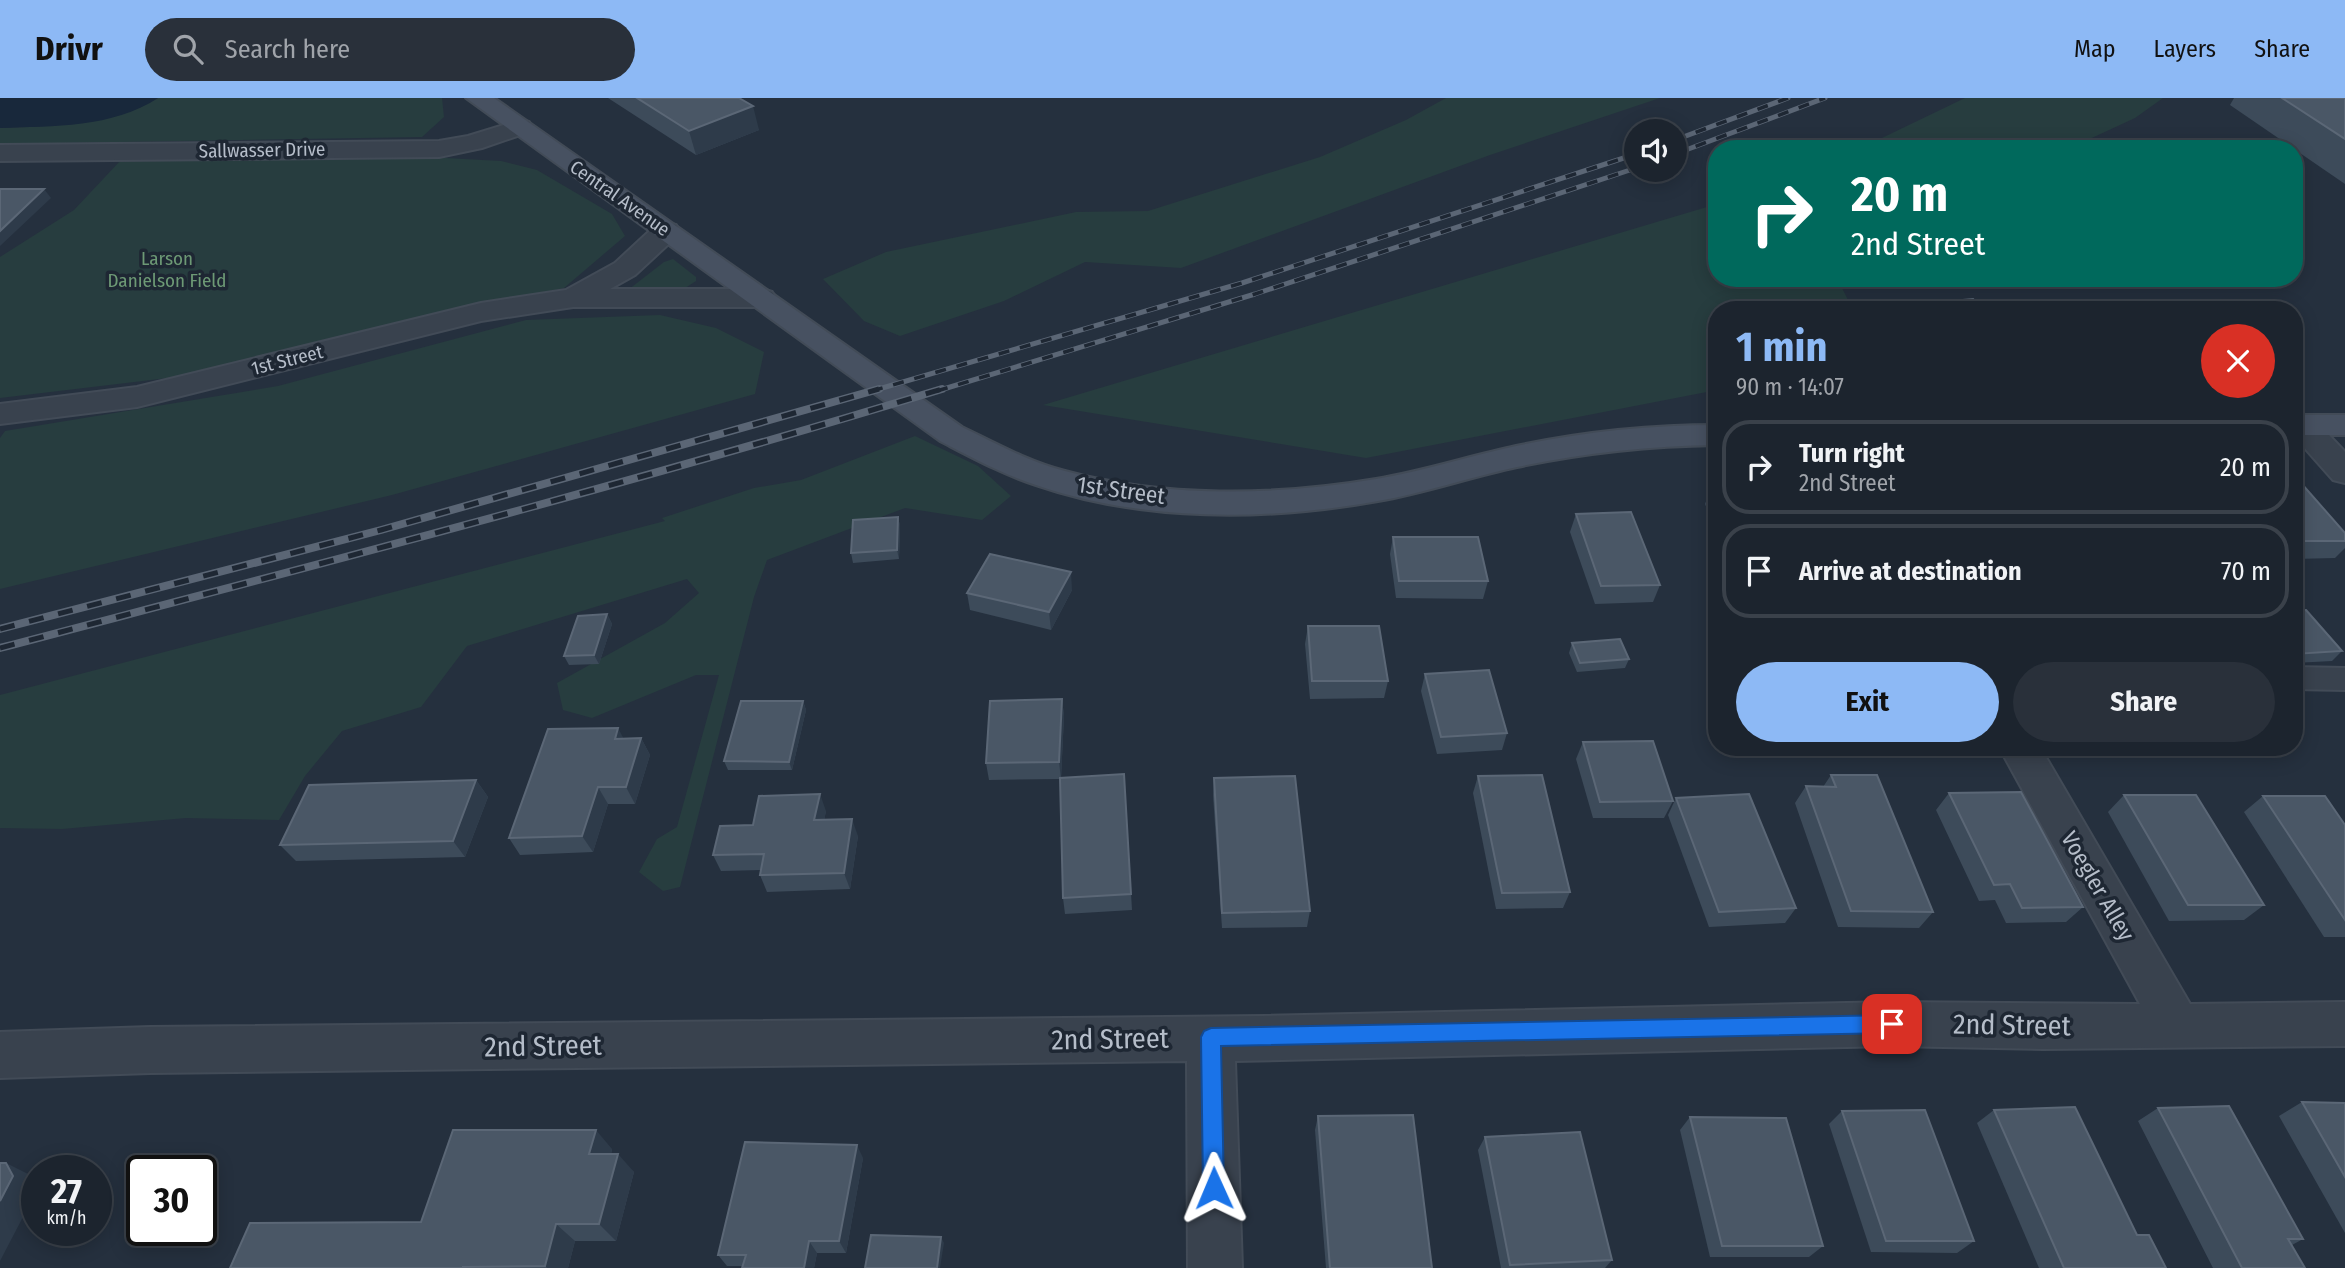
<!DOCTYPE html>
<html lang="en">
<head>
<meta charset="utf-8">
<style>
	:root { --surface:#1c242e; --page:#29303a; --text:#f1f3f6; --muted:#a0a4aa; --line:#3a414a; --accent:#8db9f5 }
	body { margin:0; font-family:"Fira Sans Condensed",sans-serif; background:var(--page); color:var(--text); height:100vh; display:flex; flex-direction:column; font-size:26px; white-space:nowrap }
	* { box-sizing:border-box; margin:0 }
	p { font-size:23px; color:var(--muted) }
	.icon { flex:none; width:38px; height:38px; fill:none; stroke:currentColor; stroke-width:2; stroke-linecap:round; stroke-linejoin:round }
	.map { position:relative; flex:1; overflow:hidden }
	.panel { position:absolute; left:1708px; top:203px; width:595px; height:455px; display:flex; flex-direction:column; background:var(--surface); border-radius:28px; box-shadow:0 4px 18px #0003,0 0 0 2px var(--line) }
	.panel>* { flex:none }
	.guide { position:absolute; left:1708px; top:42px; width:595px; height:147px; border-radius:28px; box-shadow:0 4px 18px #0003,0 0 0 2px var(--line); background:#00695c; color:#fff; overflow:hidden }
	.fabs { position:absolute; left:1624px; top:21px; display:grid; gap:14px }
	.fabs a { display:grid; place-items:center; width:63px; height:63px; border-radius:50%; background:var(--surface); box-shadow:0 4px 18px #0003,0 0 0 2px var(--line); font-size:35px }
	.speed { position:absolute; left:21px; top:1057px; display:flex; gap:14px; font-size:35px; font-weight:700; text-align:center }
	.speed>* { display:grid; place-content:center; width:91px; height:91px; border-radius:50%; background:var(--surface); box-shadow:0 4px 18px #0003,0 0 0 2px var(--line); line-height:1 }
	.speed small { font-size:18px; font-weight:400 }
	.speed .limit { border:4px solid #111; border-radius:10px; background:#fff; color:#111 }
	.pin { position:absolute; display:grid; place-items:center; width:60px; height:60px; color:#fff; margin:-30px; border-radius:14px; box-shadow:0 4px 10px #0006 }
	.me { position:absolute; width:77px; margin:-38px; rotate:359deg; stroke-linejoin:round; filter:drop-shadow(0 0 5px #0008) }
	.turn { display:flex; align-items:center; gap:24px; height:147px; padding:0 28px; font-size:32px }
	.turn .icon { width:91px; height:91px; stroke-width:2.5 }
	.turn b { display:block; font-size:49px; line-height:60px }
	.round { display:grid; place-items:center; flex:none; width:74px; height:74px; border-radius:37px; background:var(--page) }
	.summary { display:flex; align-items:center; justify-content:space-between; height:119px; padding:0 28px }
	h1 { font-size:42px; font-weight:700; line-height:52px; color:var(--accent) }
	.action { display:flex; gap:14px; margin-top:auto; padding:14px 28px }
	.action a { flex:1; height:80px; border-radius:42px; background:var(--accent); color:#111; font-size:28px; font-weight:700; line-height:80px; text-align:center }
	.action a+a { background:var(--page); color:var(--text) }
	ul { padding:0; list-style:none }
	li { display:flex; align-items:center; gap:21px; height:94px; margin:0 14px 10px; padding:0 14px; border:4px solid var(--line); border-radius:28px }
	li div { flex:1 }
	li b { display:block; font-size:26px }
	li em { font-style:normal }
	header { display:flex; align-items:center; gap:42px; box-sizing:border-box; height:98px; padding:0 35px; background:var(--accent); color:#111 }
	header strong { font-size:33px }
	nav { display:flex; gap:38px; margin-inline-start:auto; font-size:24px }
	.search { width:490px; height:63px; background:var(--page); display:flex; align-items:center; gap:18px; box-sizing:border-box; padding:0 24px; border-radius:38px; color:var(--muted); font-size:26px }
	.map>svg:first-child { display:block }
	.green { fill:#273d3f }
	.water { fill:#18283b }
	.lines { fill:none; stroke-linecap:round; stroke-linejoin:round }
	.lane-casing { stroke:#424b57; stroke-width:4 }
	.street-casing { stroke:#424b57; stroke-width:4 }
	.secondary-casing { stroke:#424b57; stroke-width:4 }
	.lane { fill:#39424e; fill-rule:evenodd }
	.street { fill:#39424e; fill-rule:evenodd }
	.secondary { fill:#475161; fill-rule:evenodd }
	.rail-far1-casing { stroke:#5b6675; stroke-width:5 }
	.rail-casing { stroke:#5b6675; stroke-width:8 }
	.rail-far1 { stroke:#1e2733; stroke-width:3.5; stroke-dasharray:11; stroke-linecap:butt }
	.rail { stroke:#1e2733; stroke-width:5; stroke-dasharray:15; stroke-linecap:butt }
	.wall { fill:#3d4b5a }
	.shaded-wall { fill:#2e3b4a }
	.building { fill:#4a5766; stroke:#5b6776; stroke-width:2 }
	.route { fill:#1a73e8; stroke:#114b97; stroke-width:2 }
	.labels { text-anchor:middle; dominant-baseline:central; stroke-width:7; stroke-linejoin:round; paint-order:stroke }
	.far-street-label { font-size:19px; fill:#b5bdc9; stroke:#1e2733 }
	.far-park-label { font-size:19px; fill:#6d9975; stroke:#1e2733 }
	.street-label { font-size:23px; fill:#b5bdc9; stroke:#1e2733 }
	.near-street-label { font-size:28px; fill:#b5bdc9; stroke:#1e2733 }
</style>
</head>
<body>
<header>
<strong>Drivr</strong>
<div class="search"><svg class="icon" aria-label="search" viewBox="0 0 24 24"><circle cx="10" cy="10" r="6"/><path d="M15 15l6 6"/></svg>Search here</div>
<nav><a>Map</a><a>Layers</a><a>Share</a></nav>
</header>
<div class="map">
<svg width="2345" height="1170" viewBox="0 0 2345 1170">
	<rect width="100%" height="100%" fill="#25303e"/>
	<g class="green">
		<path d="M158,0H442L444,19L422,39L0,46V30C46,29 119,25 158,0Z"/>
		<path d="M1446,0H1660L1490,57L1181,170L1085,164L1004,203L900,238L864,223L823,181L886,154L1076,114L1148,113L1320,59L1406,22Z"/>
		<path d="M1965,0H2163L2135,20L2068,51H1859Z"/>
		<path d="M427,59L501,63L537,72L612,116L625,138L564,190L193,277L0,300V159L74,112L121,62Z"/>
		<path d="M1717,106V180H1837L1853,212H1717V292L1366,360L1043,307Z"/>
		<path d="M673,161L696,179V183L682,192H628L664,164Z"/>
		<path d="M660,217L716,230L764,254L755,296L392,397L0,491V340L5,333L278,288L526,222Z"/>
		<path d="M915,338L978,368L1011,398L982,422L905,410L767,462L754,499L680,789L663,793L639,774L657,741L677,729L719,577H696L592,620L563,612L557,585L665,525L699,495L687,481L467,548L421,609L342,633L305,678L279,722L186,720L62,731L0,730V597L665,423L662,420L754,390L801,382Z"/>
	</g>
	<path class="water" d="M0,0H158C112,30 54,28 0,30Z"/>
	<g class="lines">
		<defs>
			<path id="lane" d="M2294,569L2345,570V592L2294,591Z"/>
			<g id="street">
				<path d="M520,22L529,24L532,29L529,34L482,50L439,59L0,63V47L439,43L468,38Z"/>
				<path d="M666,125L676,127L680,133L676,139L635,177L610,191H762L772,194L776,200L772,206L762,209H573L481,223L137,309L0,326V306L137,289L481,205L566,192L615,165L656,127Z"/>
				<path d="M2302,317L2313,320L2345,354V385L2333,382L2294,338V319Z"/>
				<path d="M1999,649H2040L2190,906L2345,904V948L2043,951L1892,948L1235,963L1242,1170H1188L1187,963L150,975L0,980V934L150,929L1263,918L1892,904L2140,906Z"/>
			</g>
			<g id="secondary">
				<path d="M466,0H494L962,329C995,345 1029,364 1065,373C1164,400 1275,398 1376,381C1424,373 1469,358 1516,348C1582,334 1649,327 1717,327V347C1649,348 1583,355 1517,369C1470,379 1425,395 1378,403C1267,423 1143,424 1036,387C1002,376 971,359 940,343Z"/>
				<rect x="2294" y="317" width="51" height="20"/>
			</g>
		</defs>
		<use href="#lane" class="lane-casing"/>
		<use href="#street" class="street-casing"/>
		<use href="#secondary" class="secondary-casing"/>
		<use href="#lane" class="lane"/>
		<use href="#street" class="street"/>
		<use href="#secondary" class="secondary"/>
		<defs>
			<g id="rail-far1">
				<path d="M1675,42L1788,0"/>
				<path d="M1675,56L1825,0"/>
				<path d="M872,293L1242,185L1636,56"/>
				<path d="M937,293L1255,196L1636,70"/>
			</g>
			<g id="rail">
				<path d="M0,531L381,432L879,291"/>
				<path d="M0,550C315,467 631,386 942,291"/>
			</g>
		</defs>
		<use href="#rail-far1" class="rail-far1-casing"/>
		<use href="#rail" class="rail-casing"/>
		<use href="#rail-far1" class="rail-far1"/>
		<use href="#rail" class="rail"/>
	</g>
	<g class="wall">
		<path d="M608,0H739L759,32L696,57Z"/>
		<path d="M2234,0H2345V86L2230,7Z"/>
		<path d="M1928,205L1983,212H1924Z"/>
		<path d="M2294,377L2345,435V450L2335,460L2294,461Z"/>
		<path d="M1712,388H1717V457L1709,439L1714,428L1705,406Z"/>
		<path d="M1576,416L1660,487L1653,504L1595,506L1570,434Z"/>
		<path d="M898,419L900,428L899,461L853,465L851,455Z"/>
		<path d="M1393,439L1488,483L1483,501L1396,500L1390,456Z"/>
		<path d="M1072,492L1051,532L970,512L967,495Z"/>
		<path d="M2294,513L2342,553L2332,563L2294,565Z"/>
		<path d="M607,516L612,526L599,566L569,567L564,558Z"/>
		<path d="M1308,528L1388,583L1384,600L1310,601L1305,546Z"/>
		<path d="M1572,545L1629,561L1625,570L1577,574L1569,555Z"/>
		<path d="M1425,576L1507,635L1502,652L1437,656L1421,593Z"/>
		<path d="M1062,601L1064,618L1061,680L1124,676L1132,812L1065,816L1063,800L1060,681L989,682L986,665Z"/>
		<path d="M803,603L806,612L792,672H728L724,663Z"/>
		<path d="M624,640H641L650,657L635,706H608L593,754L520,757L509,740Z"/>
		<path d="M1583,644L1673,703L1664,720H1593L1576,661Z"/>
		<path d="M1831,677L1933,814L1919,830L1838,829L1795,705L1806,688L1823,689Z"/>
		<path d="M1478,678L1570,794L1563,810L1496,811L1473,695Z"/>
		<path d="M1214,680L1310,813L1307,829L1222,830L1213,697Z"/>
		<path d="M476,682L488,699L465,759L296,763L280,747Z"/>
		<path d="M1949,695L2083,809L2066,824L2006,825L1995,802L1979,803L1936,712Z"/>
		<path d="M2124,697L2264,807L2244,822L2169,823L2108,714Z"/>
		<path d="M2263,698L2345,727V839H2324L2244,714Z"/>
		<path d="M1676,700L1796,810L1785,825L1709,829L1668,717Z"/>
		<path d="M826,713L824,722L858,738L850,791L767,794L760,777L761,772L721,773L713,757L753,727Z"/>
		<path d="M2302,1004L2345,1005V1135L2279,1018Z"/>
		<path d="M2158,1010L2303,1141L2292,1147L2305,1170H2213L2138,1023Z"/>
		<path d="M1994,1012L2137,1137L2166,1170H2039L1977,1025Z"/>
		<path d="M1842,1013L1974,1143L1957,1155L1871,1154L1829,1026Z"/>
		<path d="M1318,1018L1432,1170H1326L1315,1032Z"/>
		<path d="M1690,1019L1823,1148L1809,1159H1710L1680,1032Z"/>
		<path d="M1485,1039L1612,1162L1605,1170H1501L1478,1052Z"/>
		<path d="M612,1051L611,1056L634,1074L616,1143H575L568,1170H230L421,1124Z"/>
		<path d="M863,1060L846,1155H817L814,1170H742L743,1168H727L718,1157Z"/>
	</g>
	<g class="shaded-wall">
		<path d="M753,8L759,32L696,57L689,33Z"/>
		<path d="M44,91L51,100L0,148V133Z"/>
		<path d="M898,419L900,428L899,461L897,452Z"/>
		<path d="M1071,474L1072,492L1051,532L1049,514Z"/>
		<path d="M607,516L612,526L599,566L594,557Z"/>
		<path d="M1062,601L1064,618L1061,681L1059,664Z"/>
		<path d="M803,603L806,612L792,672L789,664Z"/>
		<path d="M618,630L627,647L615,641Z"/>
		<path d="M641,640L650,657L635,706L626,689Z"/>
		<path d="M476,682L488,699L465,759L453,743Z"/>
		<path d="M598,689L608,706L593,754L582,738Z"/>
		<path d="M820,696L826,713L821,739L814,722Z"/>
		<path d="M852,721L858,738L850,791L844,775Z"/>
		<path d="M596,1032L612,1051L606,1074L589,1056Z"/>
		<path d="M857,1047L863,1060L846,1155L839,1143Z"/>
		<path d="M618,1056L634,1074L616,1143L599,1126Z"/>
		<path d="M6,1065L30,1077L37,1089V1092L0,1163V1103Z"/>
		<path d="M556,1126L575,1143L568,1170H547L545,1168Z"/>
		<path d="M941,1139L944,1145L940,1170H937Z"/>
		<path d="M809,1143L817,1155L814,1170H804Z"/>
	</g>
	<g class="building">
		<path d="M637,0H739L753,8L689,33Z"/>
		<path d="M2282,0H2345V41Z"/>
		<path d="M0,91H44L0,133Z"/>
		<path d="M1973,201L1983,212H1934L1928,205Z"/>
		<path d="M2294,377L2345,435V443H2300L2294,437Z"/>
		<path d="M1712,388H1717V399Z"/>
		<path d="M1631,414L1660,487L1601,488L1576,416Z"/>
		<path d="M898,419L897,452L851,455L853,422Z"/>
		<path d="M1393,439H1478L1488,483H1399Z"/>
		<path d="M990,456L1071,474L1049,514L967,495Z"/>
		<path d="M2306,512L2342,553L2294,556V513Z"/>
		<path d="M607,516L594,557L564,558L578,518Z"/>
		<path d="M1308,528H1379L1388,583H1312Z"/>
		<path d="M1620,541L1629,561L1580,565L1572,545Z"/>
		<path d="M1489,572L1507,635L1441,639L1425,576Z"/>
		<path d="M1062,601L1059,664L986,665L990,603Z"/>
		<path d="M741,603H803L789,664L724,663Z"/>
		<path d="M618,630L615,641L641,640L626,689H598L582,738L509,740L548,631Z"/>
		<path d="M1653,643L1673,703L1600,704L1583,644Z"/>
		<path d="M1124,676L1131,796L1063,800L1060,680Z"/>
		<path d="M1542,677L1570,794L1502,795L1478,678Z"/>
		<path d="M1831,677H1877L1933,814L1851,813L1806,688L1836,689Z"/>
		<path d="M1295,678L1310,813L1222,815L1214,680Z"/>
		<path d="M476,682L453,743L280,747L309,687Z"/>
		<path d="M2021,694L2083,809L2022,810L2010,786L1994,787L1949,695Z"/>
		<path d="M820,696L814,722L852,721L844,775L760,777L764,756L713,757L720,728L753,727L759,698Z"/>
		<path d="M1749,696L1796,810L1719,814L1676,700Z"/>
		<path d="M2124,697H2196L2264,807H2188Z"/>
		<path d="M2263,698H2325L2345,727V822Z"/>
		<path d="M2302,1004L2345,1005V1079Z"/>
		<path d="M2229,1008L2303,1141H2288L2305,1170H2242L2158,1010Z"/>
		<path d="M2075,1009L2137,1137H2149L2166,1170H2064L1994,1012Z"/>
		<path d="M1925,1012L1974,1143H1886L1842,1013Z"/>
		<path d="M1413,1017L1432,1170H1330L1318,1018Z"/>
		<path d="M1690,1019L1786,1020L1823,1148H1722Z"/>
		<path d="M453,1032H596L589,1056H618L599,1126H556L545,1168L463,1169V1170H230L250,1125L421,1124Z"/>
		<path d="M1580,1034L1612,1162L1510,1167L1485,1039Z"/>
		<path d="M745,1044L857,1047L839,1143H809L804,1170H742L746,1157H718Z"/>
		<path d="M0,1065H6L13,1078L0,1103Z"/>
		<path d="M871,1137L941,1139L937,1170H865Z"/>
	</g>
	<path class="route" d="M1892,917L1898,919L1901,926L1898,932L1892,935L1221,948L1224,1090L1221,1098L1214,1101L1206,1098L1203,1090L1201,939L1204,933L1211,930Z"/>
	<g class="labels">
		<g class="far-street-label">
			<text transform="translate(262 52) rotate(-1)">Sallwasser Drive</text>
			<text transform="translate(620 100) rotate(35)">Central Avenue</text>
			<text transform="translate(287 262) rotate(-14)">1st Street</text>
		</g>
		<g class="far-park-label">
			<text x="167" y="160">Larson<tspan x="167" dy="22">Danielson Field</tspan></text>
		</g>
		<g class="street-label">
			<text transform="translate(1121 392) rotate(8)">1st Street</text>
			<text transform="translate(2098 788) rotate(60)">Voegler Alley</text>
		</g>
		<g class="near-street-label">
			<text transform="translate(2012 927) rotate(1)">2nd Street</text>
			<text transform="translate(1110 941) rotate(-1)">2nd Street</text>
			<text transform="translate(543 948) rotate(-1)">2nd Street</text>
		</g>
	</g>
</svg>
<div class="fabs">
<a><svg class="icon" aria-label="sound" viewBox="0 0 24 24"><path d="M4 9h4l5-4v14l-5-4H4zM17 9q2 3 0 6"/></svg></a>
</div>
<div class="speed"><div>27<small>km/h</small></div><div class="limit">30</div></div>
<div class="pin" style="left:1892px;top:926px;background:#d93025"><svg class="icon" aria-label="arrive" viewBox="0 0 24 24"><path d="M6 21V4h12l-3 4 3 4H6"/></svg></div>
<svg class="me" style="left:1214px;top:1090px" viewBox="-20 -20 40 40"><path d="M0-17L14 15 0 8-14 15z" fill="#1a73e8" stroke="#fff" stroke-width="4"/></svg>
<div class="guide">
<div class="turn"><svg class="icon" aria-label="right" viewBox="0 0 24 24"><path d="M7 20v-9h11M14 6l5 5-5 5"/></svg><div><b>20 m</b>2nd Street</div></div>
</div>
<section class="panel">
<div class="summary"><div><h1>1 min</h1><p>90 m · 14:07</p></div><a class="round" style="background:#d93025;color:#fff"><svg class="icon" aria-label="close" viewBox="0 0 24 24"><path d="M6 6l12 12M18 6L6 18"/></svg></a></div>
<ul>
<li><svg class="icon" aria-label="right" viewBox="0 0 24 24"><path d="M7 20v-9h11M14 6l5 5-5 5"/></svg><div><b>Turn right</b><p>2nd Street</p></div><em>20 m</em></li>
<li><svg class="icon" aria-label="arrive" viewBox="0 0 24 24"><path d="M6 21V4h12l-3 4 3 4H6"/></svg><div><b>Arrive at destination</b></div><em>70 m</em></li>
</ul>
<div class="action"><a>Exit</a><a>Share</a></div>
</section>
</div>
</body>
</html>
